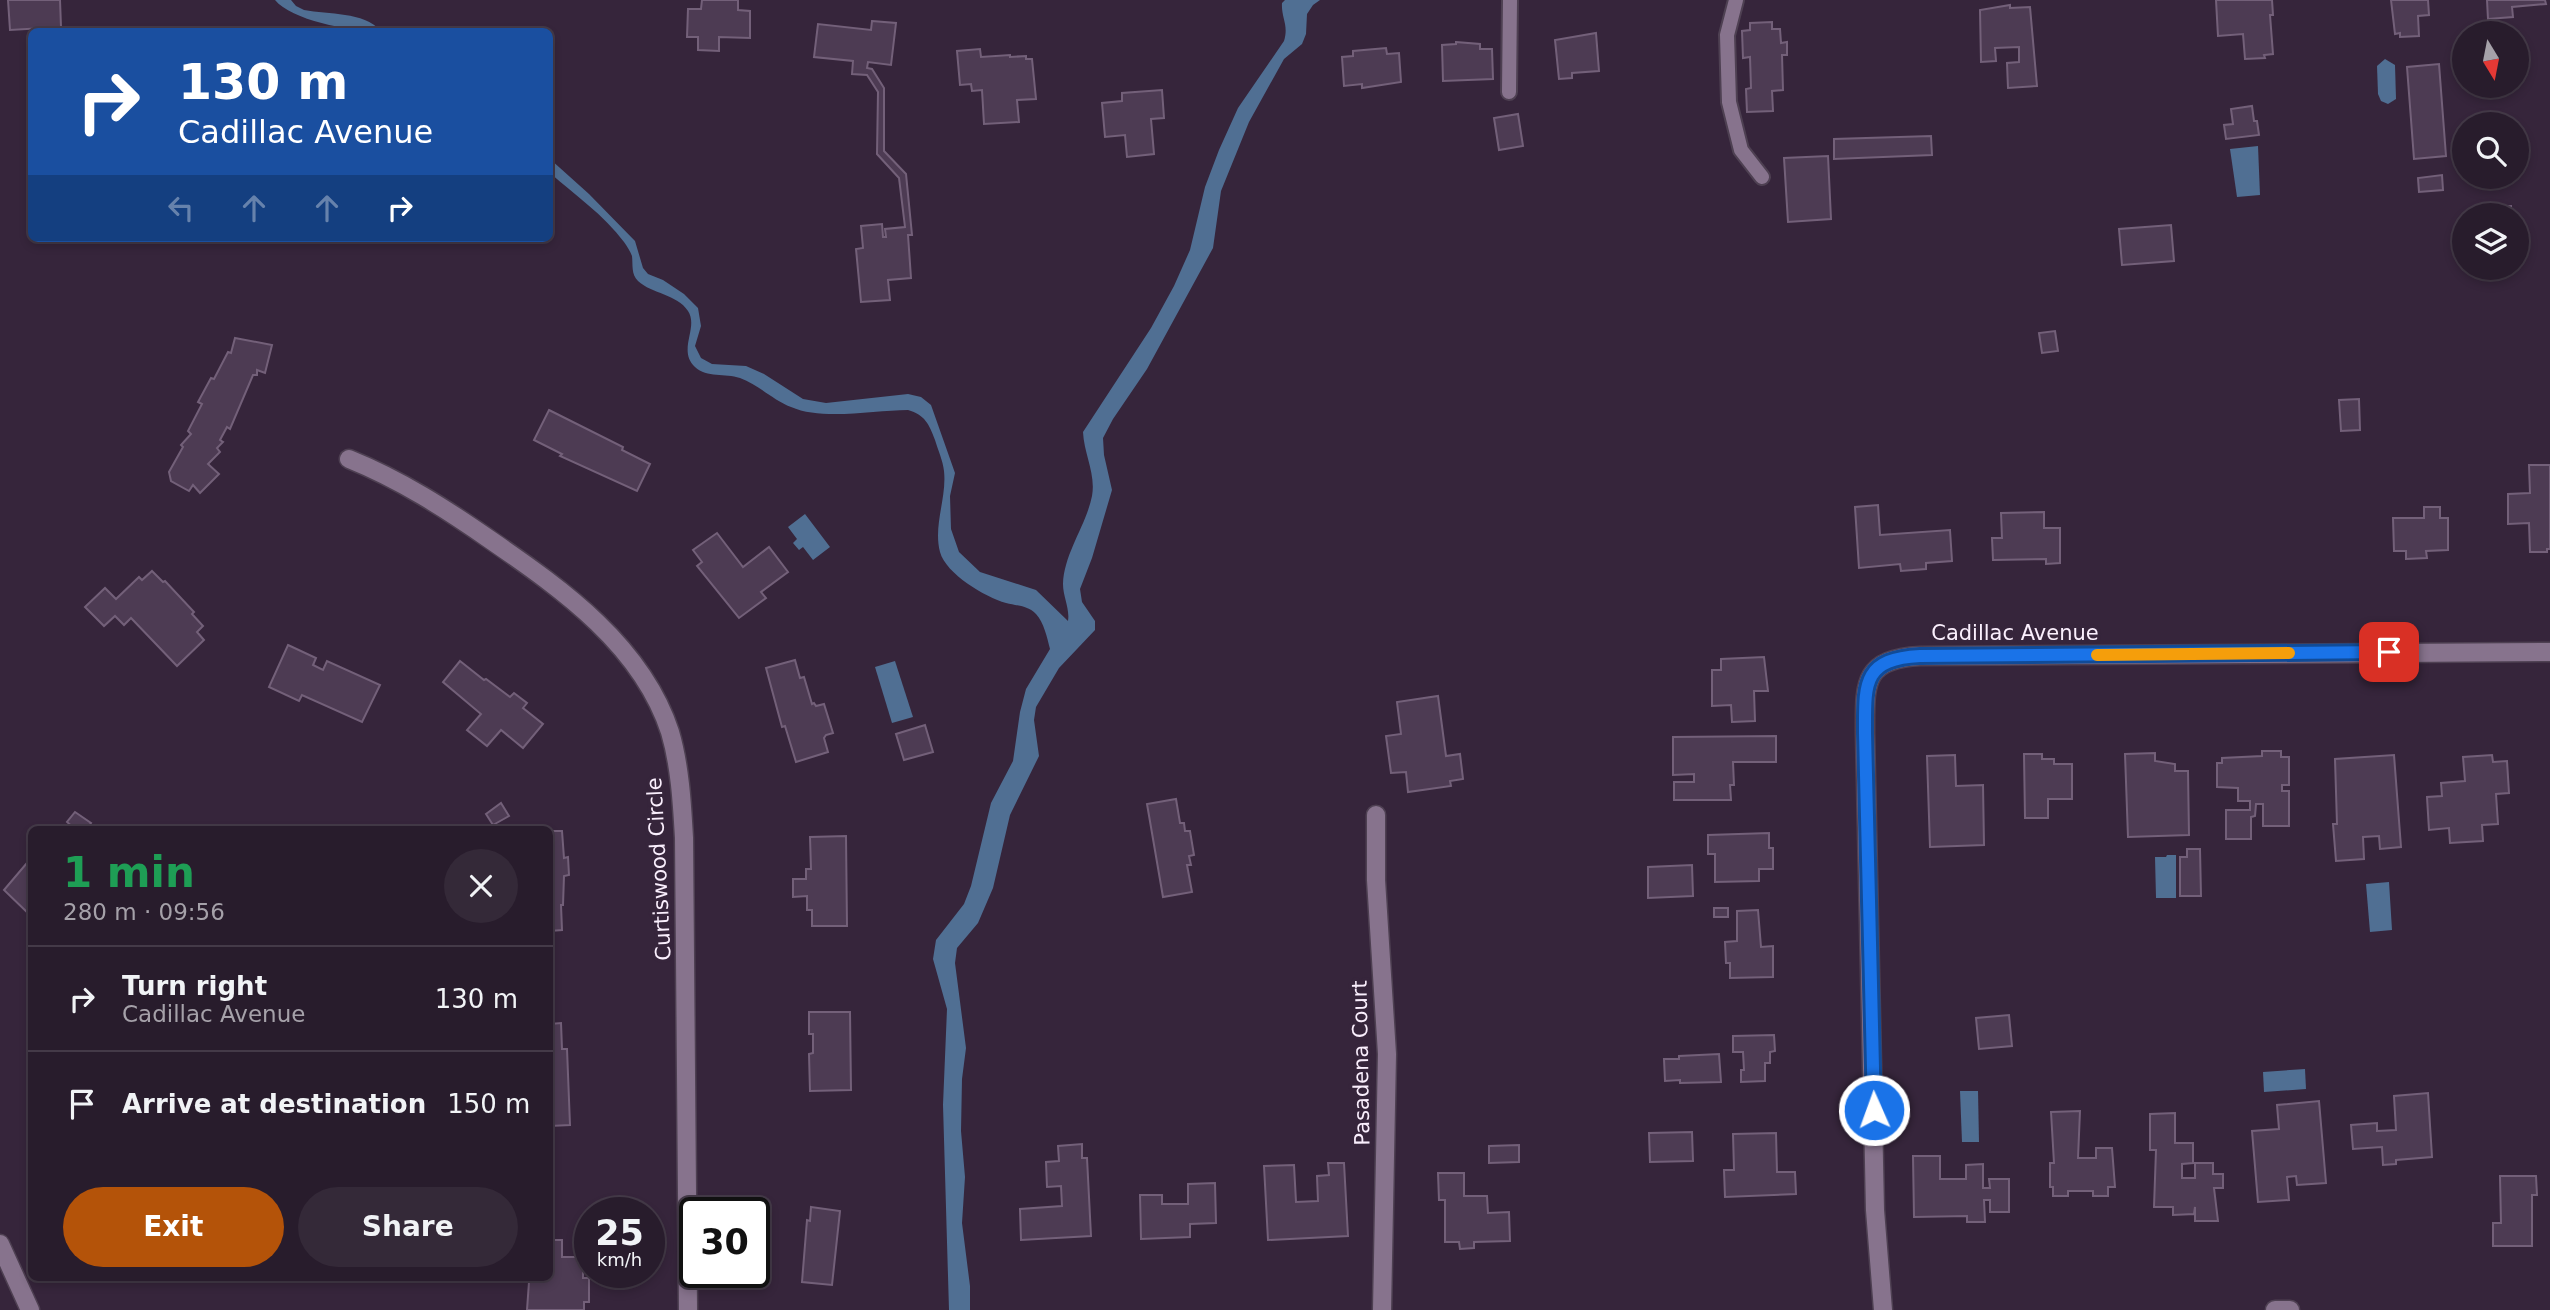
<!DOCTYPE html>
<html lang="en">
<head>
<meta charset="utf-8">
<style>
	:root { --surface:#281c2c; --page:#342938; --text:#f1f3f6; --muted:#a5a1a9; --line:#443a48; --accent:#b45309 }
	body { margin:0; font-family:"DejaVu Sans",sans-serif; background:var(--page); color:var(--text); height:100vh; display:flex; flex-direction:column; font-size:26px; white-space:nowrap }
	* { box-sizing:border-box; margin:0 }
	p { font-size:23px; color:var(--muted) }
	.icon { flex:none; width:38px; height:38px; fill:none; stroke:currentColor; stroke-width:2; stroke-linecap:round; stroke-linejoin:round }
	.map { position:relative; flex:1; overflow:hidden }
	.details { position:absolute; left:28px; top:826px; width:525px; height:455px; display:flex; flex-direction:column; background:var(--surface); border-radius:10px; box-shadow:0 4px 10px #0003,0 0 0 2px var(--line) }
	.details>* { flex:none }
	.banner { position:absolute; left:28px; top:28px; width:525px; height:214px; border-radius:10px; box-shadow:0 4px 10px #0003,0 0 0 2px var(--line); background:#1a4fa0; color:#fff; overflow:hidden }
	.needle { width:46px; rotate:170deg }
	.buttons { position:absolute; left:2452px; top:21px; display:grid; gap:14px }
	.buttons a { display:grid; place-items:center; width:77px; height:77px; border-radius:50%; background:var(--surface); box-shadow:0 4px 10px #0003,0 0 0 2px var(--line); font-size:35px }
	.speed { position:absolute; left:574px; top:1197px; display:flex; gap:14px; font-size:35px; font-weight:700; text-align:center }
	.speed>* { display:grid; place-content:center; width:91px; height:91px; border-radius:50%; background:var(--surface); box-shadow:0 4px 10px #0003,0 0 0 2px var(--line); line-height:1 }
	.speed small { font-size:18px; font-weight:400 }
	.speed .limit { border:4px solid #111; border-radius:10px; background:#fff; color:#111 }
	.pin { position:absolute; display:grid; place-items:center; width:60px; height:60px; color:#fff; margin:-30px; border-radius:14px; box-shadow:0 4px 10px #0006 }
	.me { position:absolute; width:77px; margin:-38px; rotate:358deg; stroke-linejoin:round; filter:drop-shadow(0 0 5px #0008) }
	.turn { display:flex; align-items:center; gap:24px; height:147px; padding:0 35px; font-size:32px }
	.turn .icon { width:91px; height:91px; stroke-width:2.5 }
	.turn b { display:block; font-size:49px; line-height:60px }
	.lanes { display:flex; align-items:center; height:66px; padding:0 35px; background:#0003; justify-content:center; gap:35px; direction:ltr }
	.lanes .off { opacity:.35 }
	.round { display:grid; place-items:center; flex:none; width:74px; height:74px; border-radius:37px; background:var(--page) }
	.summary { display:flex; align-items:center; justify-content:space-between; height:119px; padding:0 35px }
	h1 { font-size:42px; font-weight:700; line-height:52px; color:#1e9e55 }
	.primary-button { display:flex; gap:14px; margin-top:auto; padding:14px 35px }
	.primary-button a { flex:1; height:80px; border-radius:42px; background:var(--accent); color:#fff; font-size:28px; font-weight:700; line-height:80px; text-align:center }
	.primary-button a+a { background:var(--page); color:var(--text) }
	ul { padding:0; list-style:none }
	li { display:flex; align-items:center; gap:21px; height:105px; padding:0 35px; border-top:2px solid var(--line) }
	li div { flex:1 }
	li b { display:block; font-size:26px }
	li em { font-style:normal }
	.map>svg:first-child { display:block }
	.water { fill:#506f93 }
	.building { fill:#4d3b53; stroke:#736079; stroke-width:2 }
	.lines { fill:none; stroke-linecap:round; stroke-linejoin:round }
	.lane-casing { stroke:#4e4052; stroke-width:18 }
	.street-casing { stroke:#4e4052; stroke-width:21 }
	.lane { stroke:#87738d; stroke-width:14 }
	.street { stroke:#87738d; stroke-width:18 }
	.route-casing { stroke:#114b97; stroke-width:18 }
	.route { stroke:#1a73e8; stroke-width:12 }
	.slow { stroke:#f59e0b; stroke-width:12 }
	.labels { text-anchor:middle; dominant-baseline:central; stroke-width:7; stroke-linejoin:round; paint-order:stroke }
	.street-label { font-size:21px; fill:#faeffd; stroke:#36253b }
</style>
</head>
<body>
<div class="map">
<svg width="2550" height="1310" viewBox="0 0 2550 1310">
	<rect width="100%" height="100%" fill="#36253b"/>
	<g class="water">
		<path d="M275,0H291L296,6L304,10C329,15 363,11 381,31C354,32 292,21 275,0Z"/>
		<path d="M1285,0H1320L1313,5L1307,14L1306,34L1302,44L1284,59L1249,122L1221,191L1213,248L1147,369L1113,419L1103,438L1104,455L1112,490L1092,558L1080,589L1082,602L1095,621V630L1059,668L1036,707L1034,720L1039,756L1010,815L993,888L978,923L957,948L955,963L966,1048L962,1079L961,1131L965,1177L962,1223L970,1286V1310H949L943,1105L947,1009L933,959L936,940L964,904L971,886L991,803L1013,761L1020,712L1026,689L1050,649C1047,637 1044,623 1036,614C1027,605 1017,606 1006,603C985,597 946,574 940,552C933,525 947,498 944,471C943,461 938,450 935,440C929,424 925,415 908,410C874,410 823,421 791,407C773,400 759,385 740,378C725,373 707,378 695,367C677,350 699,328 688,311C677,294 652,294 638,281C631,274 633,265 632,256C630,251 627,246 624,242C604,215 575,195 550,173V159L589,194L635,241L643,268L648,274L663,280L684,294L698,308L701,326L695,346L701,358L712,364L746,366L764,374L803,399L826,403L908,394L921,397L931,405L955,473L950,496L951,529L959,552L980,572L1036,590L1068,621C1070,608 1063,597 1063,584C1064,553 1086,526 1092,496C1096,474 1084,454 1083,432L1151,328L1174,286L1190,250L1205,187L1219,150L1238,108L1284,41C1289,25 1281,18 1282,3Z"/>
		<path d="M2385,59L2395,65L2396,99L2388,104L2381,101L2378,94L2377,66Z"/>
		<path d="M2258,146L2260,195L2237,197L2230,149Z"/>
		<path d="M805,514L830,547L813,560L803,547L799,550L793,543L797,539L788,527Z"/>
		<path d="M895,661L913,717L892,723L875,667Z"/>
		<path d="M2167,855H2176V898H2156L2155,857H2166Z"/>
		<path d="M2389,882L2392,930L2370,932L2366,884Z"/>
		<path d="M2305,1069L2306,1089L2264,1092L2263,1072Z"/>
		<path d="M1960,1091H1978L1979,1142H1962Z"/>
	</g>
	<g class="building">
		<path d="M8,0H60L61,27L10,30Z"/>
		<path d="M702,0H738V10L750,11V38L719,37V51L698,50V37H687L688,9H701Z"/>
		<path d="M2216,0H2272L2273,15H2270L2273,54L2264,55L2265,58L2245,59L2243,34L2218,36Z"/>
		<path d="M2391,0H2428L2429,15L2418,16L2419,36L2400,37V33L2395,34Z"/>
		<path d="M2487,0H2545L2546,4L2512,7L2513,17L2488,19Z"/>
		<path d="M2010,5V8L2030,7L2037,86L2008,88L2007,63L2019,62V47L1995,48L1996,61L1981,62L1980,10Z"/>
		<path d="M872,21L896,23L891,65L868,62L867,68L872,69L884,88V151L906,174L912,235H908L911,278L888,280L890,300L861,302L856,249L863,248L861,226L882,224L883,237H886L885,229L905,227L899,178L877,154L878,92L867,75L852,74L853,61L814,57L818,24L871,30Z"/>
		<path d="M1772,22V29H1780L1781,43L1787,42V55H1782L1783,90L1772,91L1773,111L1747,112L1746,89L1751,88L1750,57L1743,58L1742,31L1750,30V23Z"/>
		<path d="M1596,33L1599,71L1572,73V78L1559,79L1555,40Z"/>
		<path d="M1456,42L1480,44V49H1492L1493,79L1443,81L1442,45L1456,44Z"/>
		<path d="M1386,48L1387,54L1399,53L1401,82L1362,88V84L1344,86L1342,57L1353,56V51Z"/>
		<path d="M980,49L981,57L1010,55V57L1026,56V59H1032L1036,99L1017,100L1019,122L984,124L982,90L972,91L971,84L960,85L957,51Z"/>
		<path d="M2439,64L2446,156L2414,159L2407,67Z"/>
		<path d="M1162,90L1164,118L1151,119L1154,154L1127,157L1125,135L1105,137L1102,103L1122,101V93Z"/>
		<path d="M2252,106L2254,121H2257L2259,135L2226,139L2224,125L2233,124L2231,109Z"/>
		<path d="M1518,114L1523,146L1499,150L1494,118Z"/>
		<path d="M1931,136L1932,155L1834,159V139Z"/>
		<path d="M1828,156L1831,219L1788,222L1784,158Z"/>
		<path d="M2442,175L2443,190L2419,192L2418,178Z"/>
		<path d="M2511,206V215H2476L2475,209Z"/>
		<path d="M2171,225L2174,261L2122,265L2119,229Z"/>
		<path d="M2055,331L2058,351L2042,353L2039,333Z"/>
		<path d="M235,338L272,345L265,373L257,370V375H253L230,429L227,427L220,440L223,442L217,448L220,452L208,464L219,474L200,493L193,485L189,491L171,481L169,472L183,447L181,445L191,434L188,431L202,404L198,402L211,378L214,379L228,352L231,353Z"/>
		<path d="M2359,399L2360,430L2341,431L2339,400Z"/>
		<path d="M549,410L623,447L622,450L650,464L637,491L560,456L562,454L534,440Z"/>
		<path d="M2529,465H2550V549H2547V552H2530L2529,523L2508,524V494L2530,493Z"/>
		<path d="M1878,505L1880,535L1950,530L1952,561L1926,563V569L1901,571L1900,564L1859,568L1855,507Z"/>
		<path d="M2424,507H2440V518H2448V550L2426,551L2427,558L2406,559V551H2394L2393,518H2424Z"/>
		<path d="M2044,512V528H2060V563L2046,564V559L1993,560L1992,538H2002L2001,513Z"/>
		<path d="M717,533L743,567L769,547L788,572L761,592L766,598L739,618L697,566L702,562L693,550Z"/>
		<path d="M152,571L163,582L165,581L194,612L192,614L203,626L197,632L204,640L177,666L131,618L124,625L115,616L104,626L85,607L105,588L116,599L139,577L142,580Z"/>
		<path d="M288,645L316,658L313,665L323,670L327,661L380,685L362,722L302,695L299,701L269,687Z"/>
		<path d="M1764,657L1768,691H1754L1755,721L1732,722L1731,705L1712,706V670H1721V659Z"/>
		<path d="M795,660L800,678L804,677L812,704L814,703L816,706L824,704L833,733L826,735L824,738L828,752L796,762L785,726L782,727L766,668Z"/>
		<path d="M460,661L484,680L486,679L510,697L514,693L527,703L523,708L543,724L523,748L501,730L487,746L467,730L481,714L443,682Z"/>
		<path d="M1438,696L1446,756L1460,754L1463,779L1450,781L1451,786L1408,792L1406,772L1391,773L1386,736L1401,734L1397,702Z"/>
		<path d="M925,725L933,752L904,760L896,734Z"/>
		<path d="M1776,736V762H1733L1734,785H1730L1731,800H1674V782H1694V774L1673,775V737Z"/>
		<path d="M2262,751H2281V757H2289V785H2282V791H2289V826H2263V804H2256L2255,816L2251,817V839H2226V810H2250V801H2238V788L2217,787V763H2222V758L2262,756Z"/>
		<path d="M2155,753V761L2175,764V771H2188L2189,835L2128,837L2125,754Z"/>
		<path d="M2024,754H2042V759H2054V764H2072V799H2048V818H2025Z"/>
		<path d="M1955,755L1956,786L1983,785L1984,845L1930,847L1927,756Z"/>
		<path d="M2394,755L2401,847L2380,849L2379,836L2363,837L2364,859L2336,861L2333,824H2337L2335,759Z"/>
		<path d="M2492,755L2493,762L2507,761L2509,793L2496,794L2498,824L2482,825L2483,841L2450,843L2449,828L2429,830L2427,797L2442,796L2441,783L2465,781L2463,757Z"/>
		<path d="M1176,799L1180,823H1184L1185,831H1190L1194,855L1189,856L1191,865H1187L1192,892L1163,897L1147,804Z"/>
		<path d="M501,803L509,816L493,825L486,814Z"/>
		<path d="M75,812L91,823L86,830H76L67,822Z"/>
		<path d="M550,831H562L564,858L568,857L569,875L564,876L563,905H561L562,930L550,931Z"/>
		<path d="M1769,833V848H1773V869H1759V881L1715,882V854H1708V835Z"/>
		<path d="M846,836L847,926H812V910H807V896L793,897V879H806V869H811L810,837Z"/>
		<path d="M2187,849H2200L2201,896H2180V857H2187Z"/>
		<path d="M32,857V913L30,915L4,890Z"/>
		<path d="M1692,865L1693,896L1648,898V867Z"/>
		<rect x="1714" y="908" width="14" height="9"/>
		<path d="M1758,910L1761,947L1773,946V977L1730,978V963H1726L1725,942L1737,941V911Z"/>
		<path d="M809,1012H850L851,1090L810,1091L809,1054L813,1053V1034H809Z"/>
		<path d="M2009,1015L2012,1046L1979,1049L1976,1018Z"/>
		<path d="M561,1023L562,1049H567L570,1125L550,1126V1024Z"/>
		<path d="M1774,1035L1775,1051L1770,1052V1063H1765V1081L1741,1082V1070H1744L1743,1052H1733V1036Z"/>
		<path d="M1719,1054L1721,1082L1680,1083V1080L1665,1081L1664,1059H1679V1056Z"/>
		<path d="M2428,1093L2432,1157L2396,1160V1164L2383,1165L2382,1147L2353,1149L2351,1125L2377,1123V1131L2396,1130L2394,1096Z"/>
		<path d="M2319,1101L2326,1183L2297,1185L2296,1176L2287,1177L2289,1200L2258,1202L2252,1131L2279,1129L2277,1105Z"/>
		<path d="M2080,1111L2078,1158H2096V1148H2112L2115,1187H2108V1196H2093V1191H2068V1196H2053V1187H2050V1163H2054L2051,1112Z"/>
		<path d="M2175,1113V1143H2193V1163L2182,1164V1178H2195V1163H2213V1174H2223V1188H2214L2218,1221H2195V1207L2194,1214L2173,1215V1207H2154L2156,1150H2150V1114Z"/>
		<path d="M1692,1132L1693,1161L1650,1162L1649,1133Z"/>
		<path d="M1776,1133L1777,1172H1795L1796,1194L1725,1197L1724,1170H1734L1733,1134Z"/>
		<path d="M1082,1144V1158H1087L1091,1236L1021,1240L1020,1209L1062,1206L1061,1186L1047,1187L1046,1162L1059,1161L1058,1146Z"/>
		<path d="M1519,1145V1162L1489,1163V1146Z"/>
		<path d="M1913,1156H1940V1179H1966V1165L1983,1164V1188H1990L1989,1179H2009V1212H1990V1200H1984L1985,1222H1967V1216L1914,1217Z"/>
		<path d="M1328,1163H1344L1348,1236L1268,1240L1264,1166L1294,1165L1296,1202L1318,1201L1317,1176L1329,1175Z"/>
		<path d="M1438,1173H1464V1196H1487L1488,1213L1509,1212L1510,1241L1474,1242V1248L1460,1249L1459,1242H1445V1200H1439Z"/>
		<path d="M2500,1176H2536L2537,1195H2532V1246H2493V1223H2501Z"/>
		<path d="M1215,1183L1216,1223L1190,1224V1237L1141,1239L1140,1195H1162V1204H1188V1184Z"/>
		<path d="M811,1207L840,1211L832,1285L802,1282L807,1220L810,1221Z"/>
		<path d="M550,1240H562V1257H583V1278H589V1302H584V1310H527L529,1282H521V1278H550Z"/>
	</g>
	<g class="lines">
		<defs>
			<g id="lane">
				<path d="M1736,0L1727,35L1729,102L1741,150L1762,177"/>
				<path d="M1509,92L1510,0"/>
			</g>
			<g id="street">
				<path d="M349,459C401,480 446,509 492,541C563,590 642,646 670,732C680,766 682,803 684,838L688,1310"/>
				<path d="M1376,815V880L1387,1054L1382,1310"/>
				<path d="M0,1244L30,1310"/>
				<path d="M1883,1310L1875,1210L1865,733C1865,684 1862,659 1920,656L2550,652"/>
				<path d="M2275,1310H2290"/>
			</g>
		</defs>
		<use href="#lane" class="lane-casing"/>
		<use href="#street" class="street-casing"/>
		<use href="#lane" class="lane"/>
		<use href="#street" class="street"/>
	</g>
	<g class="lines">
		<defs>
			<path id="route" d="M1874,1110L1865,733C1865,684 1862,659 1920,656L2389,652"/>
		</defs>
		<use href="#route" class="route-casing"/>
		<use href="#route" class="route"/>
		<path class="slow" d="M2097,655L2289,653"/>
	</g>
	<g class="labels">
		<g class="street-label">
			<text x="2015" y="633">Cadillac Avenue</text>
			<text transform="translate(659 869) rotate(-93)">Curtiswood Circle</text>
			<text transform="translate(1361 1063) rotate(-91)">Pasadena Court</text>
		</g>
	</g>
</svg>
<div class="buttons">
<a><svg class="needle" viewBox="-14 -14 28 28"><path d="M0-13l5 13h-10z" fill="#e53935"/><path d="M0 13l5-13h-10z" fill="#a5a1a9"/></svg></a>
<a><svg class="icon" aria-label="search" viewBox="0 0 24 24"><circle cx="10" cy="10" r="6"/><path d="M15 15l6 6"/></svg></a>
<a><svg class="icon" aria-label="layers" viewBox="0 0 24 24"><path d="M12 4l9 5-9 5-9-5zM3 14l9 5 9-5"/></svg></a>
</div>
<div class="speed"><div>25<small>km/h</small></div><div class="limit">30</div></div>
<div class="pin" style="left:2389px;top:652px;background:#d93025"><svg class="icon" aria-label="arrive" viewBox="0 0 24 24"><path d="M6 21V4h12l-3 4 3 4H6"/></svg></div>
<svg class="me" style="left:1874px;top:1110px" viewBox="-20 -20 40 40"><circle r="17" fill="#1a73e8" stroke="#fff" stroke-width="3"/><path d="M0-11L8 9 0 5-8 9z" fill="#fff"/></svg>
<div class="banner">
<div class="turn"><svg class="icon" aria-label="right" viewBox="0 0 24 24"><path d="M7 20v-9h11M14 6l5 5-5 5"/></svg><div><b>130 m</b>Cadillac Avenue</div></div>
<div class="lanes"><svg class="icon off" aria-label="left" viewBox="0 0 24 24"><path d="M17 20v-9H6M10 6l-5 5 5 5"/></svg><svg class="icon off" aria-label="ahead" viewBox="0 0 24 24"><path d="M12 20V5M6 11l6-6 6 6"/></svg><svg class="icon off" aria-label="ahead" viewBox="0 0 24 24"><path d="M12 20V5M6 11l6-6 6 6"/></svg><svg class="icon" aria-label="right" viewBox="0 0 24 24"><path d="M7 20v-9h11M14 6l5 5-5 5"/></svg></div>
</div>
<section class="details">
<div class="summary"><div><h1>1 min</h1><p>280 m · 09:56</p></div><a class="round"><svg class="icon" aria-label="close" viewBox="0 0 24 24"><path d="M6 6l12 12M18 6L6 18"/></svg></a></div>
<ul>
<li><svg class="icon" aria-label="right" viewBox="0 0 24 24"><path d="M7 20v-9h11M14 6l5 5-5 5"/></svg><div><b>Turn right</b><p>Cadillac Avenue</p></div><em>130 m</em></li>
<li><svg class="icon" aria-label="arrive" viewBox="0 0 24 24"><path d="M6 21V4h12l-3 4 3 4H6"/></svg><div><b>Arrive at destination</b></div><em>150 m</em></li>
</ul>
<div class="primary-button"><a>Exit</a><a>Share</a></div>
</section>
</div>
</body>
</html>
